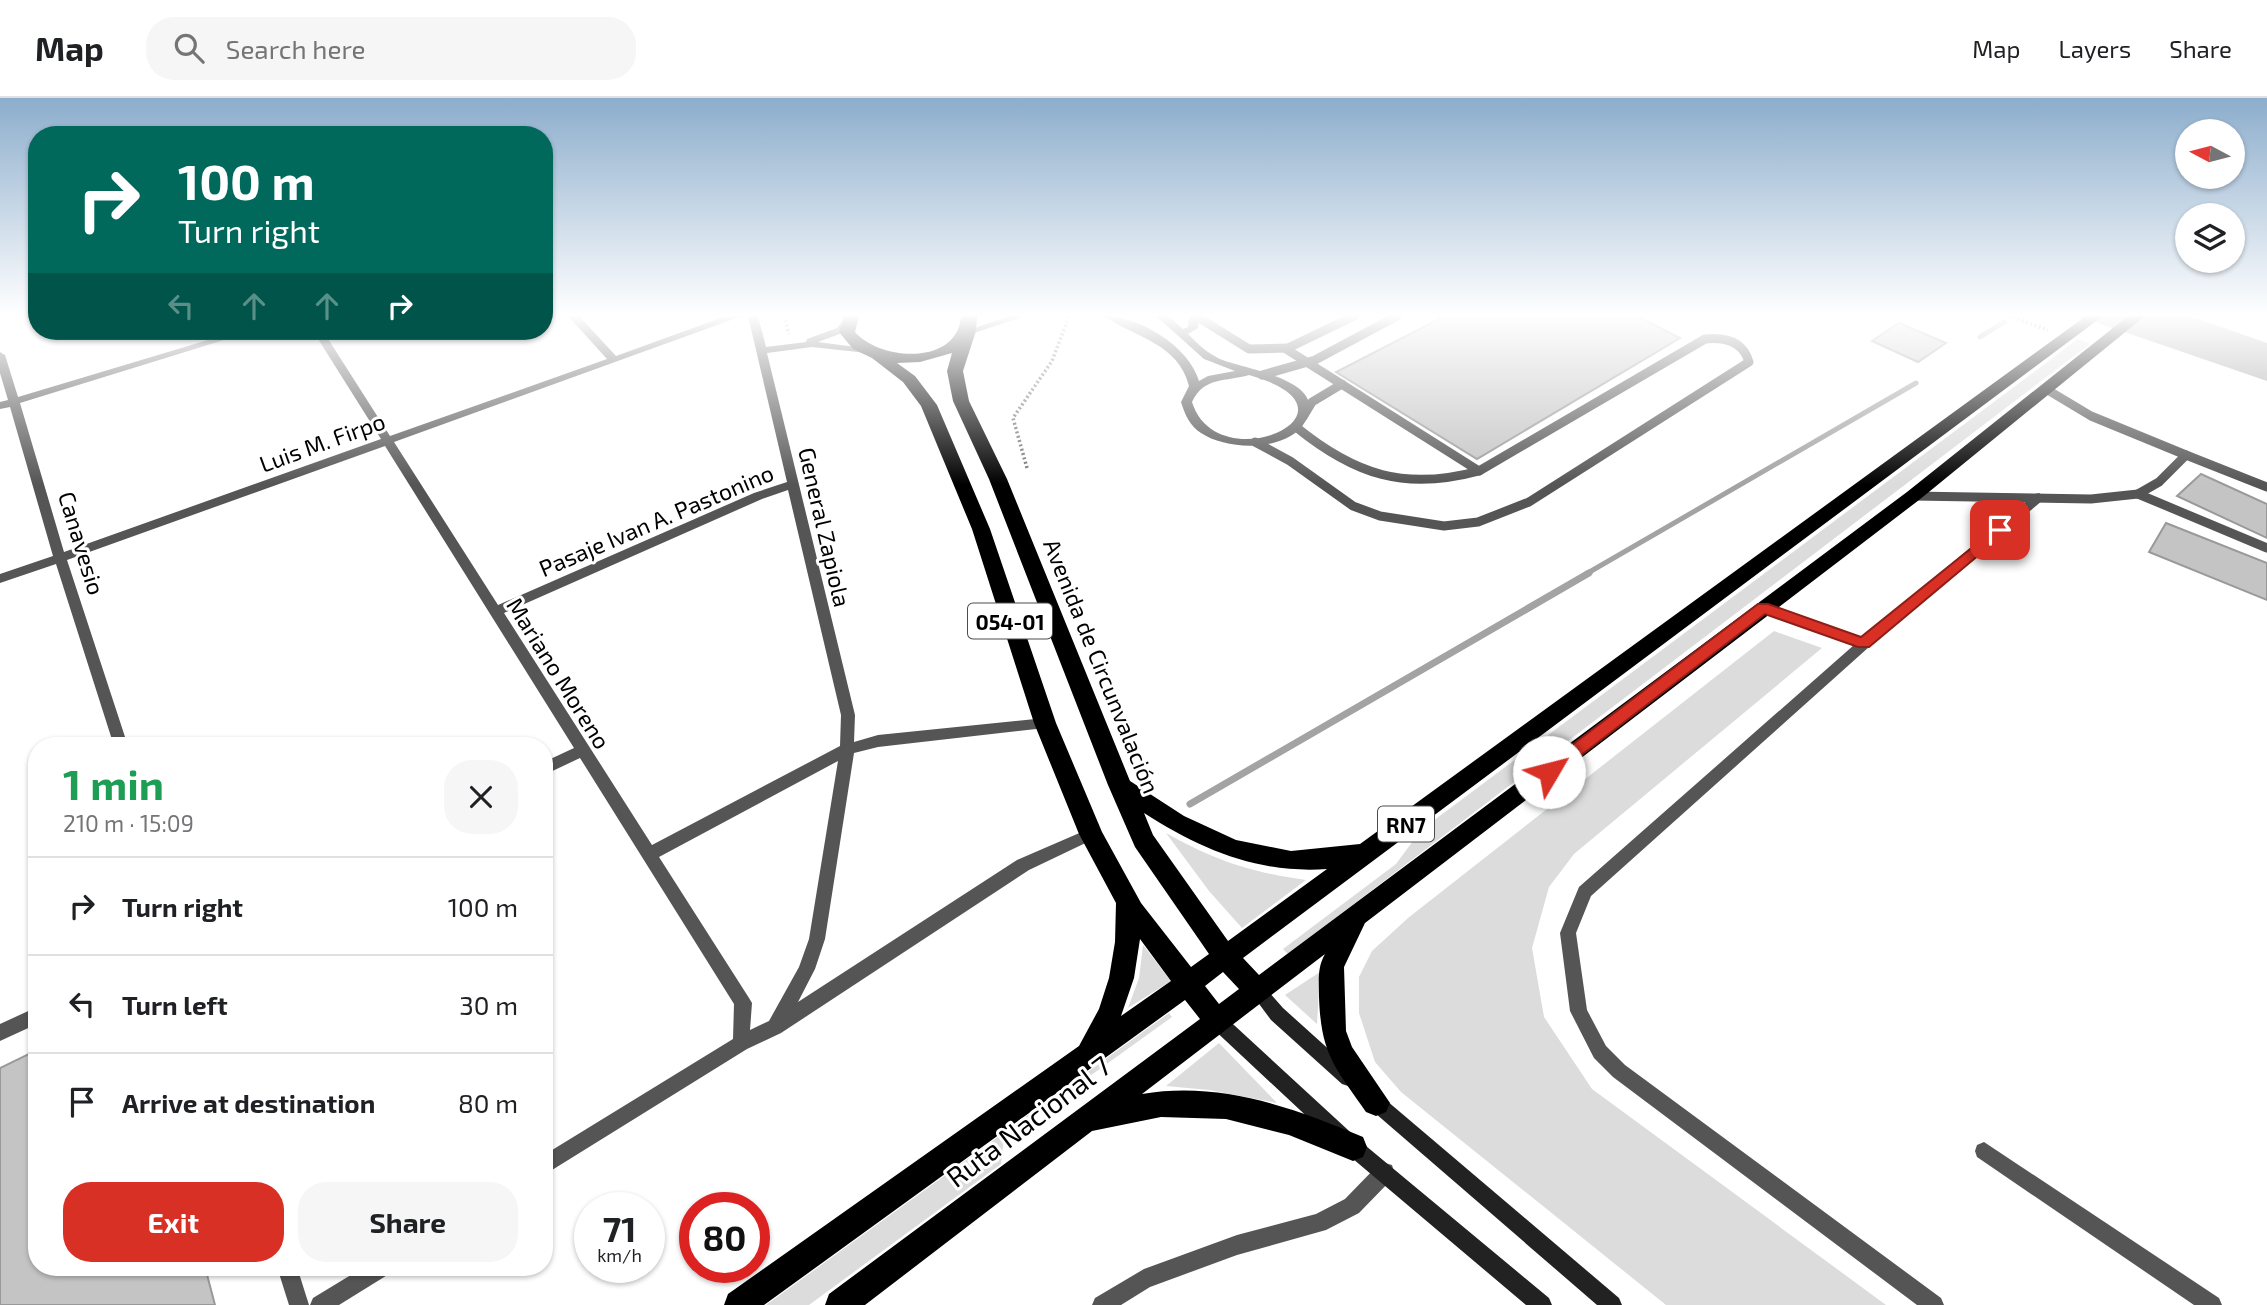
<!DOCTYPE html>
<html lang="en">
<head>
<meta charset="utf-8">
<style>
	:root { --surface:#fff; --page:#f6f6f6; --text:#202124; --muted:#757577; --line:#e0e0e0; --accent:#d93025 }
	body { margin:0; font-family:"Exo 2",sans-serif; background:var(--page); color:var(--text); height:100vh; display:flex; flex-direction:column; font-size:26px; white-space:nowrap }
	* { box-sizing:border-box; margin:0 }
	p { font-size:23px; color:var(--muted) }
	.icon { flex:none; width:38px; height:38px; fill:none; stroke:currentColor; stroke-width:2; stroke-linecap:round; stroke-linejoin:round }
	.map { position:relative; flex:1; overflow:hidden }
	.side { position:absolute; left:28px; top:639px; width:525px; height:539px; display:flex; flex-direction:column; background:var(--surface); border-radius:28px; box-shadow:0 2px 5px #0004 }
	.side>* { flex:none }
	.banner { position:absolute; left:28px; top:28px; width:525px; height:214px; border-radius:28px; box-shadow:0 2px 5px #0004; background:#00695c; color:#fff; overflow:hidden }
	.needle { width:46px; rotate:277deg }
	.buttons { position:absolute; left:2175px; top:21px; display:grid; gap:14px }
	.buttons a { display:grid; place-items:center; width:70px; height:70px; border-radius:50%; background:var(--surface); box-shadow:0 2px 5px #0004; font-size:35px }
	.speed { position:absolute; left:574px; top:1094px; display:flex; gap:14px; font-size:35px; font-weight:700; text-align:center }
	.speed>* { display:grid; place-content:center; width:91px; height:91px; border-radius:50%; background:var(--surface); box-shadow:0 2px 5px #0004; line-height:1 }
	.speed small { font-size:18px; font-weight:400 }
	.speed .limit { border:10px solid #d22; background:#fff; color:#111 }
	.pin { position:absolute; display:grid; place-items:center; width:60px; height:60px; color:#fff; margin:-30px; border-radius:14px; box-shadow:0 4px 10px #0006 }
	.me { position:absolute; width:77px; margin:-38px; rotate:53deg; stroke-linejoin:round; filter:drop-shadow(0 0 5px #0008) }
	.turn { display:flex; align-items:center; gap:24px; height:147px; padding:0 35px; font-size:32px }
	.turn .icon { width:91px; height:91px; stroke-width:2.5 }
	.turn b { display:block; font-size:49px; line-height:60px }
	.lanes { display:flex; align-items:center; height:66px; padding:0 35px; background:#0003; justify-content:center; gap:35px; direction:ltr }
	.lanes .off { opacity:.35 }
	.round { display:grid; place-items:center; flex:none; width:74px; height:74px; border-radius:28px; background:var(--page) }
	.headline { display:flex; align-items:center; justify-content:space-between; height:119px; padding:0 35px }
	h1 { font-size:42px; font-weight:700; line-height:52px; color:#1e9e55 }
	.cta { display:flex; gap:14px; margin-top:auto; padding:14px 35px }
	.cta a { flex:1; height:80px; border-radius:28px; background:var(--accent); color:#fff; font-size:28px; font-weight:700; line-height:80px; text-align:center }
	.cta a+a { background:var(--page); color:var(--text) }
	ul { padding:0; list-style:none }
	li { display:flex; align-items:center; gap:21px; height:98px; padding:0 35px; border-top:2px solid var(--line) }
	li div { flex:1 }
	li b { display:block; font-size:26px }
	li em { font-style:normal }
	header { display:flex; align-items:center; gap:42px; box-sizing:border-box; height:98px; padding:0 35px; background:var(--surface); border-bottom:2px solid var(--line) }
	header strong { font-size:33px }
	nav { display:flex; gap:38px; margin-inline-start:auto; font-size:24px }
	.search { width:490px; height:63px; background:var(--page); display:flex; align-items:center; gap:18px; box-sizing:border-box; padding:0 24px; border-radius:28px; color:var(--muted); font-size:26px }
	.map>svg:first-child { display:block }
	.green { fill:#dcdcdc }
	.water { fill:#a3a3a3 }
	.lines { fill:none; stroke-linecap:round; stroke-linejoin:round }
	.stream-far1 { stroke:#a3a3a3; stroke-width:5 }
	.stream { stroke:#a3a3a3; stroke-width:7 }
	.building { fill:#c4c4c4; stroke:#999; stroke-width:2 }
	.path { stroke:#777; stroke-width:3.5; stroke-dasharray:2 2.5; stroke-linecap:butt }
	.lane { stroke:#555; stroke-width:9 }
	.street { fill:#555; fill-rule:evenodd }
	.secondary { fill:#222; fill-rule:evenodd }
	.highway { fill:#000; fill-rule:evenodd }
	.route { fill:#d93025; stroke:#8d1f18; stroke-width:2 }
	.labels { text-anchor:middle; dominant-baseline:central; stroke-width:6; stroke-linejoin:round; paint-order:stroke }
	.shield { fill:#fff; stroke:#4c4c4c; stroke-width:2 }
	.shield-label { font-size:21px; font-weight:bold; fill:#000 }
	.street-label { font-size:23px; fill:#000; stroke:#fff }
	.near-street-label { font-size:28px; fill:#000; stroke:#fff }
</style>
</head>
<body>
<header>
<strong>Map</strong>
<div class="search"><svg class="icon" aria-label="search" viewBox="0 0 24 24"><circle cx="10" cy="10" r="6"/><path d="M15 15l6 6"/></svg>Search here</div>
<nav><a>Map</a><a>Layers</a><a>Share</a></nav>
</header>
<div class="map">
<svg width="2267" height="1207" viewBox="0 0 2267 1207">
	<rect width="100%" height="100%" fill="#fff"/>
	<g class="green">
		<path d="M2078,241L2090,246L1288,856L1283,851L1396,766L1421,732Z"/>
		<path d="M1774,533L1822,550L1574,756L1549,789L1532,850L1544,919L1592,991L1886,1207H1666L1401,994L1375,964L1359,915V879L1372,853L1408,820Z"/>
		<path d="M1166,735C1216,763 1250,774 1306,782L1242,830L1209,793Z"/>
		<path d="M1143,847L1171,883L1128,910L1139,880Z"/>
		<path d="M1320,874L1317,926L1285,897Z"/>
		<path d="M1169,915L1172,919L1004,1040L1001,1066L809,1207H766Z"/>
		<path d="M1219,945L1277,1005L1209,992L1166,988Z"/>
	</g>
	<path class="water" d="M2078,218H2190L2267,245V283Z"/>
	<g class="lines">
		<g class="stream-far1">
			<path d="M1980,239L2004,224"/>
			<path d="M1586,476L1916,285"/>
		</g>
		<path class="stream" d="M1190,706L1589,475"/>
	</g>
	<g class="building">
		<path d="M1445,218H1637L1680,240L1477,361L1336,274Z"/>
		<path d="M1899,225L1946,245L1918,264L1872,243Z"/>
		<path d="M2201,376L2267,406V440L2177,398Z"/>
		<path d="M2166,425L2267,465V502L2149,454Z"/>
		<path d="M37,952V1169H205L215,1207H0V970Z"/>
	</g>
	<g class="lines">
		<g class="path">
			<path d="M784,218L789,236"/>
			<path d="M2009,218L2048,232"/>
			<path d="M1027,370L1013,320L1052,263L1069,218"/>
		</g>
		<g class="lane">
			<path d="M1196,218L1249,251L1288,250"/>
			<path d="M1354,218L1286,251L1479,373"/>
			<path d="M1262,277L1315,262L1397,218"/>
			<path d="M1303,319L1312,304L1342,286"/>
			<path d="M1255,344L1290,363L1353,408L1380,418L1444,428L1478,424L1529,404L1749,264C1743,243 1725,239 1705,241L1479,373C1405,393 1355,377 1296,329"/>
			<path d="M2186,357L2267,389"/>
			<path d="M2138,396L2267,450"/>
			<path d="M1913,398L2091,401L2138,396L2159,384L2186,357L2091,318L2046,291"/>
		</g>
		<g class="street">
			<path d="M568,218H579L616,258L726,218H742L394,344L498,507L754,395L787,384L748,218H758L766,249L806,244L807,241L837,230L844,221L848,220L853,223L845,234L818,244L863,250L868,253L867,255L812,249L767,255L855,617L854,644L878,637L1045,620L1050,621L1052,625L1050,629L1045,630L878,649L854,655L825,841L815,871L798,904L1017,762L1091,730L1096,732L1099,736L1096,740L1029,772L781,935L747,951L544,1077V1057L733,941L734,906L580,660L544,677V664L574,650L385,348L67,462L128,648H114L56,466L0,485V476L53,458L10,309L0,311V304L8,302L0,275V254L5,257L18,299L238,233H253L20,305L64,454L381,341L313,233H323L390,338L607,261ZM788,392L841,617L840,648L652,747L504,515L762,401ZM838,663L809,841L799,869L769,923L750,932L752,905L749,900L659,759Z"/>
			<path d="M1009,218H1026L968,237L963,234Z"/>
			<path d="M1104,218C1139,218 1189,248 1199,283L1208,278L1235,273L1204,261L1156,218H1168L1183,231L1188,229L1189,218H1199L1198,230L1188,236C1197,245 1206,254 1218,260C1239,271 1331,280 1305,324C1287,354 1228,353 1201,335C1190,328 1185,317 1181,304L1189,288C1178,245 1136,240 1104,218ZM1249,277C1377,313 1217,385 1192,304C1204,278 1226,284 1249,277Z"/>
			<path d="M2039,395L2045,399L2043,402L1869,549L1591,798L1576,835L1587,912L1606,948L1625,967L1941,1200L1944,1207H1917L1613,979L1594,960L1570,913L1560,835L1579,789L1854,547L1758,513L1756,510L1758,507H1768L1862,540L2035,396Z"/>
			<path d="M37,909V926L0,943V926Z"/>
			<path d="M1984,1044L2219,1200L2222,1207H2194L1977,1059L1975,1053L1977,1047Z"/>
			<path d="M1385,1065L1392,1067L1394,1074L1392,1081L1359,1115L1326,1132L1237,1157L1150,1189L1121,1207H1092L1095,1200L1144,1171L1237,1137L1316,1116L1345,1101L1378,1067Z"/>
			<path d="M277,1169H297L309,1207H289Z"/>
			<path d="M364,1169H392L389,1176L339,1207H310L313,1200Z"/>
		</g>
		<g class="secondary">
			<path d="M1256,883L1262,886L1283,910L1354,974L1357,980L1354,986L1348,988L1342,986L1271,922L1248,891L1250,886Z"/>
			<path d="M1216,914L1222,916L1360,1043L1549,1200L1552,1207H1526L1346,1055L1210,928L1207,922L1210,916Z"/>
			<path d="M1374,994L1380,997L1619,1200L1622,1207H1597L1368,1009L1365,1003L1368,997Z"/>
		</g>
		<path class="highway" d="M844,218H859L855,234C880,263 958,268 961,218H977L976,233L963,273L969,303L1007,381L1130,683L1184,718L1236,742L1291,753L1360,746L2086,218H2103L1243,860L1259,877L1907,394L2128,218H2145L1919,402L1365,825L1344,869L1346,933L1352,949L1390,1005L1386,1014L1376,1018L1366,1014C1335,969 1321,957 1319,899C1319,883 1317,870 1325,856L1142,996C1220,983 1292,1009 1363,1039L1367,1049L1363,1059L1353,1063L1289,1037L1226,1021L1161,1019L1092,1033L865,1207H825L829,1196L1200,921L1185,902L764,1207H724L728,1196L1079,948L1099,911L1109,880L1115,844L1116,805L1079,736L1034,625L972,431L921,308L903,284L872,260L853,251L839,234ZM952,255L947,273L953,303L989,381L1108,687L1135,749L1209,856L1191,869L1141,805L1102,734L1056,625L990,431L937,307L915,278L897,265L920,264ZM1144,715C1200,751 1258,776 1327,771L1228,843L1153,737ZM1140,841L1171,883L1121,918L1134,880ZM1223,874L1239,891L1219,906L1205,888Z"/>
	</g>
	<linearGradient id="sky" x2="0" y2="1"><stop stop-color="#8cadcc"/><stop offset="0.56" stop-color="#fff"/><stop offset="1" stop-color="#fff" stop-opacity="0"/></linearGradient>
	<rect width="2267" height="387" fill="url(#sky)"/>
	<path class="route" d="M2000,427L2007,432L2005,435L1869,549H1858L1765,516L1554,678H1543L1540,674L1543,669L1758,506H1768L1861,539Z"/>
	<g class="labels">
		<g class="shield">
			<rect x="968" y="505.5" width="84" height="35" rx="5"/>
			<rect x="1378" y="708.5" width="56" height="35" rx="5"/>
		</g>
		<g class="shield-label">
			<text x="1010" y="523">054-01</text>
			<text x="1406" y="726">RN7</text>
		</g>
		<g class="street-label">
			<text transform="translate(322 344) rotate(-20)">Luis M. Firpo</text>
			<text transform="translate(656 422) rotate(-23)">Pasaje Ivan A. Pastonino</text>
			<text transform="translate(825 429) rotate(77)">General Zapiola</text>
			<text transform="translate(82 445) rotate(73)">Canavesio</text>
			<text transform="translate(1102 568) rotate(68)">Avenida de Circunvalación</text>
			<text transform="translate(559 575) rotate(58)">Mariano Moreno</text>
		</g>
		<g class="near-street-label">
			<text transform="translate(1028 1023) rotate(-37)">Ruta Nacional 7</text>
		</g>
	</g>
</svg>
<div class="buttons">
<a><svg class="needle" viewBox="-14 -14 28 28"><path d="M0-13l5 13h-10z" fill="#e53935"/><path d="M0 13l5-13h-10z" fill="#757577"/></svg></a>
<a><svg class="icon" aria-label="layers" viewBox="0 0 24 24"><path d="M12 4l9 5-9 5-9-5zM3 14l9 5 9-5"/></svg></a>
</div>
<div class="speed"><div>71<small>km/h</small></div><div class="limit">80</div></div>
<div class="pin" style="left:2000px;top:432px;background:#d93025"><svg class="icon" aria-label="arrive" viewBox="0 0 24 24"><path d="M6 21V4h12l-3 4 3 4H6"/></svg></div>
<svg class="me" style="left:1549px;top:674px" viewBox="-20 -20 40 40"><circle r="19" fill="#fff"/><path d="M0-13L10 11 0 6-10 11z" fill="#d93025"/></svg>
<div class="banner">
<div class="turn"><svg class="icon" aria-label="right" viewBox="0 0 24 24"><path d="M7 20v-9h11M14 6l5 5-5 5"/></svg><div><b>100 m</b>Turn right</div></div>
<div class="lanes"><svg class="icon off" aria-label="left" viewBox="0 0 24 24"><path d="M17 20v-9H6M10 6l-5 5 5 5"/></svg><svg class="icon off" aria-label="ahead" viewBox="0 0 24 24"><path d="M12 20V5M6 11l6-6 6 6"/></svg><svg class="icon off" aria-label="ahead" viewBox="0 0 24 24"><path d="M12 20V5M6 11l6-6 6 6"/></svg><svg class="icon" aria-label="right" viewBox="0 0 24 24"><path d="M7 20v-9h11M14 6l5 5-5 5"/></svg></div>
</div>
<section class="side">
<div class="headline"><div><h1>1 min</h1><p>210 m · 15:09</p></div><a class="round"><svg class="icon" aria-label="close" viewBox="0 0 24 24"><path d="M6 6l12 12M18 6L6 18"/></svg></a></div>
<ul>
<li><svg class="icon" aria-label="right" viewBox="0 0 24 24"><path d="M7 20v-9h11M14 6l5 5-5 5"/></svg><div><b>Turn right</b></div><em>100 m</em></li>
<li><svg class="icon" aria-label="left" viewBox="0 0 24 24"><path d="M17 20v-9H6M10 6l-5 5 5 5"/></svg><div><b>Turn left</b></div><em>30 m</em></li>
<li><svg class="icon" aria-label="arrive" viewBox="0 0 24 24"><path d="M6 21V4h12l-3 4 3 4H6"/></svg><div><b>Arrive at destination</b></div><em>80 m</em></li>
</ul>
<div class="cta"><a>Exit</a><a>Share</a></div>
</section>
</div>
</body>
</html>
